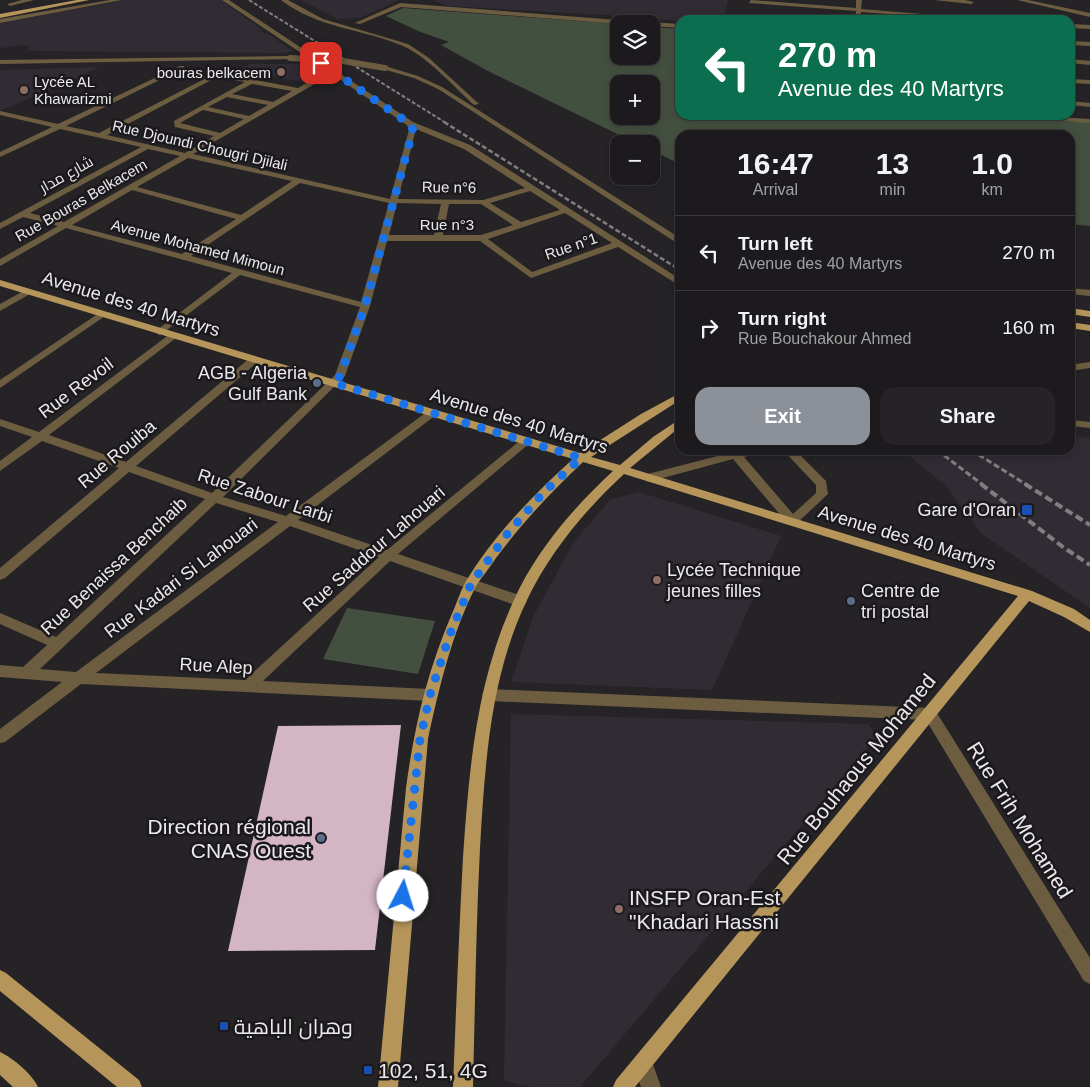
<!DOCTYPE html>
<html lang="en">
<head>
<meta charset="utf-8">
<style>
	:root { --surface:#1c1a1c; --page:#252325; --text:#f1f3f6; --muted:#a0a1a3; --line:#3a383b; --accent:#8c9099 }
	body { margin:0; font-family:Helvetica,Cairo,sans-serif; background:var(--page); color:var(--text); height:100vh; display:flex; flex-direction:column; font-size:19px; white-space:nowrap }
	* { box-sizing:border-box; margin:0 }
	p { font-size:16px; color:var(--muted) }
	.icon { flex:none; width:28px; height:28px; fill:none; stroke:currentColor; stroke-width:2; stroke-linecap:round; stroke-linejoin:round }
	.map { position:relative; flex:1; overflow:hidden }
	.sheet { position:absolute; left:675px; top:130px; width:400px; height:325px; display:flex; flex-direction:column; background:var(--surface); border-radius:15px; box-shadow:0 2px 8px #0003,0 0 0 1px var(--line) }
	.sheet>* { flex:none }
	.guide { position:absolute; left:675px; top:15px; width:400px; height:105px; border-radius:15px; box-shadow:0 2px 8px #0003,0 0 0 1px var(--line); background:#0b6e4f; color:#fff; overflow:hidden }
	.fabs { position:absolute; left:610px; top:15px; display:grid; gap:10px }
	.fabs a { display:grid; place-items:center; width:50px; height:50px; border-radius:10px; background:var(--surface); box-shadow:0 2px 8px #0003,0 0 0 1px var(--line); font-size:25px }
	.pin { position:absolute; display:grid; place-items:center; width:42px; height:42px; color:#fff; margin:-21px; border-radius:10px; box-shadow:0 2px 8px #0006 }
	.me { position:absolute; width:55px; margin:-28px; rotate:5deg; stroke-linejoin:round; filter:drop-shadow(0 0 4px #0008) }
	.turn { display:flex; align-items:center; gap:18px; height:105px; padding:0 20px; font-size:22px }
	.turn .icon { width:65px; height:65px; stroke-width:2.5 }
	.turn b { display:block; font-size:35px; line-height:42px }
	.eta { display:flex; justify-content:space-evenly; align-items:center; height:85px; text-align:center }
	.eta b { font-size:30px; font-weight:700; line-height:35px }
	.primary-button { display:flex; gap:10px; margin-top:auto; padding:10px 20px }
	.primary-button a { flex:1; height:58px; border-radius:15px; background:var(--accent); color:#fff; font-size:20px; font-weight:700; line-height:58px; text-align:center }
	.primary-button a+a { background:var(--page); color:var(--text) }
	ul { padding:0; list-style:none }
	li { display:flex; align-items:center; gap:15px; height:75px; padding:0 20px; border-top:1px solid var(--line) }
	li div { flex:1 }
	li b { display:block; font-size:19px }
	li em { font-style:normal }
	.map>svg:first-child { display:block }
	.built { fill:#312c34 }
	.green { fill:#44503f; fill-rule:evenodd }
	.building { fill:#d4b5c4 }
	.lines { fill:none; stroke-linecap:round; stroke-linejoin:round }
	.minor { fill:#6c5d41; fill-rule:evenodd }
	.major { fill:#b5955a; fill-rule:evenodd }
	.rail-far3 { stroke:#807e81; stroke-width:2; stroke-dasharray:4 2; stroke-linecap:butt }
	.rail-far2 { stroke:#807e81; stroke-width:2.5; stroke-dasharray:5 2.5; stroke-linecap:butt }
	.rail-far1 { stroke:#807e81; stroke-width:3; stroke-dasharray:6 3; stroke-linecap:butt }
	.rail { stroke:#807e81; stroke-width:4; stroke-dasharray:8 4; stroke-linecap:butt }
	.minor-bridge { stroke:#6c5d41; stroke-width:6 }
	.route { stroke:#1a73e8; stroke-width:9; stroke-dasharray:0 16.2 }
	.education-dot { fill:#8d6e63; stroke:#1b191c; stroke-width:2 }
	.service-dot { fill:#5c6f8a; stroke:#1b191c; stroke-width:2 }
	.transit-dot { fill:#1a4fb4; stroke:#1b191c; stroke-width:2 }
	.labels { text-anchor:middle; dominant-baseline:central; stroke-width:5; stroke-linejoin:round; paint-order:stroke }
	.far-poi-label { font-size:15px; fill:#ebe9eb; stroke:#1b191c; text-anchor:end }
	.far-street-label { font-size:15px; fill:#ebe9eb; stroke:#1b191c }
	.street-label { font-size:18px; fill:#ebe9eb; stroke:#1b191c }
	.poi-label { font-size:18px; fill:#ebe9eb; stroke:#1b191c; text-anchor:end }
	.near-street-label { font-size:21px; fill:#ebe9eb; stroke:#1b191c }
	.near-poi-label { font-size:21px; fill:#ebe9eb; stroke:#1b191c; text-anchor:start }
</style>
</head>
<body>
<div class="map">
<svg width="1090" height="1087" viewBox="0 0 1090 1087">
	<rect width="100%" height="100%" fill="#252326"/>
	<g class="built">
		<path d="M127,0H221L262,30L260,32L268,34L293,51L284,53L27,51L29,47L28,45L0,48V23Z"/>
		<path d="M301,0H399L360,18L337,19Z"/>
		<path d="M433,0H728L723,20L680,21L625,16L447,6Z"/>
		<path d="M250,64H299L314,74L303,82L238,70Z"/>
		<path d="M100,67L42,93L0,111V70Z"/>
		<path d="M1070,436L1090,438V608L982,534L946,486L902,450H1070Z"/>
		<path d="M639,492L781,536L712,690L511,682L533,617L573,543L611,499Z"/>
		<path d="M511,714L868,724L877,736L580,1087H531L504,1081Z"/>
	</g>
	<g class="green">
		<path d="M403,8L619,24V56H651V27L680,29V115H1006L1090,122V226L1070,224V135H680V164L651,150V144H638L488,71L441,45L449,42L418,31L386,16ZM619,84H651V116H619Z"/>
		<path d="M347,608L435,621L418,674L323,659Z"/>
	</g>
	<path class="building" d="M401,725L375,950L228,951L278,726Z"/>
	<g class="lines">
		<g class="minor">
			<path d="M22,0H34L10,6L7,4Z"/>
			<path d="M110,0H122L0,23V19Z"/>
			<path d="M222,0H229L413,122L470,145L680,279V286L618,247L531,278L480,241H387L370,306L345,376L223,497L286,516L428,411H436L437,413L436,415L298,520L387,550L522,439H530L532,441L530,443L398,554L525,597L527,601L525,605H515L390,561L263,681L430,689L435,691L437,695L435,699L430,701L81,684L5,742L0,743V729L62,682L0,677V665L23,667L47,645L0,624V613L56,637L205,499L129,472L5,578L0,580V568L119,468L42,441L0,471V461L32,437L0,426V419L39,432L170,334H176V338L49,435L126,462L251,357H259V361L136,466L212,493L335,375L360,307L240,275L160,335L157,334V330L232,273L66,228L0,266V259L58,226L23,217L0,229V223L141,147L60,129L0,157V152L52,127L0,115V111L58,124L180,66H184V68L66,126L99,133L224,69L229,70L223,74L298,88L328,71ZM332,74L407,125L409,130L390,199L193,154ZM217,77L245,82L174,121L175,127L214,136L185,153L107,135ZM252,84L292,91L273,102L232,94ZM227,97L268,105L249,116L208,107ZM203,110L244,119L220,133L180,123ZM416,129L464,149L525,188L483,200L398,199ZM148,149L180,156L64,222L30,213ZM188,158L292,181L241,215L137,187ZM300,183L389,203L361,302L191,256ZM132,190L236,219L182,254L72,225ZM530,191L560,210L521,222L490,203ZM397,203L441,204L434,235H389ZM449,204H481L513,225L481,235H443ZM565,213L612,243L532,272L488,239ZM216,503L278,522L76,672L40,669ZM290,526L379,557L245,680L96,673Z"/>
			<path d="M281,0H288L323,19L408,44L429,58L479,104L474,105C454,87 428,57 403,46C363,29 317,28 281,0Z"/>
			<path d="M751,0L856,8V0H862L861,9L996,20H970L861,12V20H855L856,11L749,3Z"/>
			<path d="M934,0H965L974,2L971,4Z"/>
			<path d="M1017,0H1028L1090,13V17Z"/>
			<path d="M400,3L643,22L646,24H619L401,7L360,24L355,23Z"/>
			<path d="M745,17L767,18L770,20H743Z"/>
			<path d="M651,22L680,24V28L651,26V24H648Z"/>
			<path d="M1070,24L1090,25V29L1070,28Z"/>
			<path d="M1070,41L1090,42V46L1070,45Z"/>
			<path d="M290,56L292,59L0,64V60Z"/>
			<path d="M1070,59L1090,61V65L1070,63Z"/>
			<path d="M385,66L418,76L442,87L680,238V245L438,89L414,78L383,69V67Z"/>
			<path d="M1070,79L1090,80V84L1070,83Z"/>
			<path d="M1070,101L1090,103V107L1070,105Z"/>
			<path d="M1022,115L1090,119V123L1025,117Z"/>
			<path d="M1070,288L1090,290V296L1070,294Z"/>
			<path d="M27,289L30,290V294L0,311V304Z"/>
			<path d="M102,311L107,314L105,316L0,388V380Z"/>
			<path d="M1090,362V368L1070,371V365Z"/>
			<path d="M1070,420L1090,422V428L1070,426Z"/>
			<path d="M741,450H761L759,453L744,457L793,514L816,493V485L783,450H795L826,481L828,494L796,524H788L733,459L648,482L642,478L644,475Z"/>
			<path d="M489,689L930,708L935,710L1090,958V984L1084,981L926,720L489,701L484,699L482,695L484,691Z"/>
			<path d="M643,1053L650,1056L661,1087H641L633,1063L636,1056Z"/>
		</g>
		<g class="major">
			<path d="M77,0H89L0,18V14Z"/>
			<path d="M0,280L580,453L641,414L680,393V400L591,457L620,465L653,437L680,419V427L630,468L1032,591L1074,609L1090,620V632L1064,617L1029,601L635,1087H613L616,1080L1018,596L624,474C585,510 550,552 527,600C490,677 485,764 480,848C476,928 475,1007 473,1087H453C456,1010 459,933 463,857C469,770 476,683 513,602C535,552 573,508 613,471L583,462C551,492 522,523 496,558C490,567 482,577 476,586C452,633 439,688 428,739L398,1087H378L406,788C414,728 427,672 451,616C456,605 460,592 466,581C494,535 533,495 573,459L0,286Z"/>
			<path d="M1070,308L1090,311V317L1070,314Z"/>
			<path d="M1070,322L1090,325V331L1070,328Z"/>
			<path d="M0,970L6,973L139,1080L142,1087H117L0,991Z"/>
			<path d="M0,1052C13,1058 32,1074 38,1087H13L0,1075Z"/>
		</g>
		<path class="rail-far3" d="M249,0L446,123"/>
		<path class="rail-far2" d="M444,122L680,270"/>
		<g class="rail-far1">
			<path d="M937,450L983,485"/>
			<path d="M971,450L1027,485"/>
		</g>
		<g class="rail">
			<path d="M981,484L1063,547L1090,565"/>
			<path d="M1025,484L1090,525"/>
		</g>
		<path class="minor-bridge" d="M290,58L343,61L385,68"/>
	</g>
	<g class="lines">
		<path class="route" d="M321,63L410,124L413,130L365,306L340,376L334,383L581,458L544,492L508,533L471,584L450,634L430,695L420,739L403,896"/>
	</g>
	<g class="education-dot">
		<circle cx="281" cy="72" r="5"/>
		<circle cx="24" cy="90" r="5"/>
		<circle cx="657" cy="580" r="5"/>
		<circle cx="619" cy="909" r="5"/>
	</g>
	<g class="service-dot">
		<circle cx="317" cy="383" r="5"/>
		<circle cx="851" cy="601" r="5"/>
		<circle cx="321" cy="838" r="5"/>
	</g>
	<g class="transit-dot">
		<rect x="1021" y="504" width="12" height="12" rx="2.5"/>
		<rect x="219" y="1021" width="10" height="10" rx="2.5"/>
		<rect x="363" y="1065" width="10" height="10" rx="2.5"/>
	</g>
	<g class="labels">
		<g class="far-poi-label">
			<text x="271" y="72">bouras belkacem</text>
			<text x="34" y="81" text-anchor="start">Lycée AL<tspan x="34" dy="17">Khawarizmi</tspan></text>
		</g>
		<g class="far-street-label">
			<text transform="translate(200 145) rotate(13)">Rue Djoundi Chougri Djilali</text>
			<text transform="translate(66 174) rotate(-29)">شارع مدار</text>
			<text transform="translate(449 187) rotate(1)">Rue n°6</text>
			<text transform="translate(81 200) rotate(-30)">Rue Bouras Belkacem</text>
			<text x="447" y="224">Rue n°3</text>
			<text transform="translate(571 246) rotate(-19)">Rue n°1</text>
			<text transform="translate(198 247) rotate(15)">Avenue Mohamed Mimoun</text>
		</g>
		<g class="street-label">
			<text transform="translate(131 304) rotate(17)">Avenue des 40 Martyrs</text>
			<text transform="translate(76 388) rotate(-37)">Rue Revoil</text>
			<text transform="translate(519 421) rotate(17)">Avenue des 40 Martyrs</text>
			<text transform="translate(117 454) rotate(-40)">Rue Rouiba</text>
			<text transform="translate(265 496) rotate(18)">Rue Zabour Larbi</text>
			<text transform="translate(907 538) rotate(17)">Avenue des 40 Martyrs</text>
			<text transform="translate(374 549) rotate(-41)">Rue Saddour Lahouari</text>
			<text transform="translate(114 566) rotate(-43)">Rue Benaissa Benchaib</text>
			<text transform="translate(181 578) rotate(-37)">Rue Kadari Si Lahouari</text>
			<text transform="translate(216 666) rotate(3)">Rue Alep</text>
		</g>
		<g class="poi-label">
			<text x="307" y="373">AGB - Algeria<tspan x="307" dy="21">Gulf Bank</tspan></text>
			<text x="1016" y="510">Gare d'Oran</text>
			<text x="667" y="570" text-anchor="start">Lycée Technique<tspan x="667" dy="21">jeunes filles</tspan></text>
			<text x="861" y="591" text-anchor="start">Centre de<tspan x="861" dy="21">tri postal</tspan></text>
		</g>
		<g class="near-street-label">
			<text transform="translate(856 769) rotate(-51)">Rue Bouhaous Mohamed</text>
			<text transform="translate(1020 820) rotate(58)">Rue Frih Mohamed</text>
		</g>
		<g class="near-poi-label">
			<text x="311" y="826" text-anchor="end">Direction régional<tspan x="311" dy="24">CNAS Ouest</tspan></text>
			<text x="629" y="897">INSFP Oran-Est<tspan x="629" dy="24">"Khadari Hassni</tspan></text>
			<text x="234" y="1026">وهران الباهية</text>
			<text x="378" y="1070">102, 51, 4G</text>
		</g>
	</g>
</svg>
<div class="fabs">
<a><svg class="icon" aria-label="layers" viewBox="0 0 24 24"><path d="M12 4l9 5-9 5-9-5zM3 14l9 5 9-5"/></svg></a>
<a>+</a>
<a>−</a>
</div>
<div class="pin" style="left:321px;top:63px;background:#d93025"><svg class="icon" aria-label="arrive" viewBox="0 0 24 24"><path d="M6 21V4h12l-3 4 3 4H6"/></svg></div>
<svg class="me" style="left:403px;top:896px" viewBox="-20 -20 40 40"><circle r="19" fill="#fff"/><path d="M0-13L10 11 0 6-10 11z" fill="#1a73e8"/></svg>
<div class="guide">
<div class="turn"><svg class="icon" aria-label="left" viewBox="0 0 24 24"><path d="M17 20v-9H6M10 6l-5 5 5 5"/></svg><div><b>270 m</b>Avenue des 40 Martyrs</div></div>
</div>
<section class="sheet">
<div class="eta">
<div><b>16:47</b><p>Arrival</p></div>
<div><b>13</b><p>min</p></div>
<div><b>1.0</b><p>km</p></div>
</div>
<ul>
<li><svg class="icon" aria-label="left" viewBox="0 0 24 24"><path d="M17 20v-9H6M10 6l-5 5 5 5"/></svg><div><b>Turn left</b><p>Avenue des 40 Martyrs</p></div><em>270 m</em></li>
<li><svg class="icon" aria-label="right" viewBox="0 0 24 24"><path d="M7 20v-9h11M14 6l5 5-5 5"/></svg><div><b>Turn right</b><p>Rue Bouchakour Ahmed</p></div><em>160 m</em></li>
</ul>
<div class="primary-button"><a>Exit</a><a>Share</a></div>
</section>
</div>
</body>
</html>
